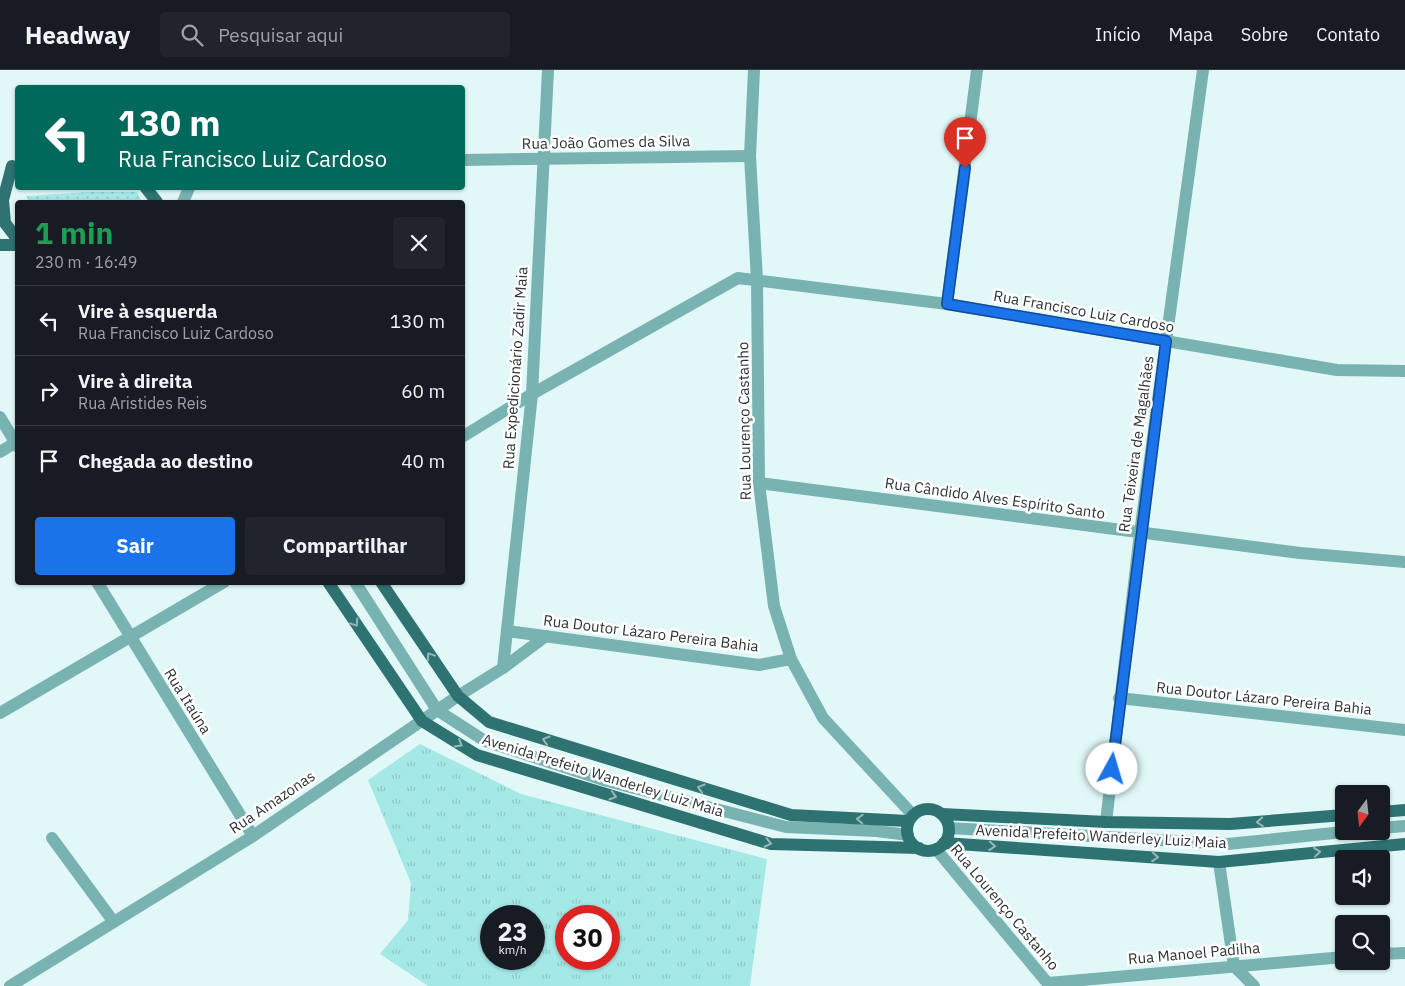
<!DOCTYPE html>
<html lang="pt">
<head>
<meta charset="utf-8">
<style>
	:root { --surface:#171b24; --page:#20242c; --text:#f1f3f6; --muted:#9ea1a6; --line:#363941; --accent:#1a73e8 }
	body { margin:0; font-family:"IBM Plex Sans",sans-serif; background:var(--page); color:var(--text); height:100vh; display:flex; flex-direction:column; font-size:19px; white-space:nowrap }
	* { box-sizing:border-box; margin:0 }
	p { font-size:16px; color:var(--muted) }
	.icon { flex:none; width:28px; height:28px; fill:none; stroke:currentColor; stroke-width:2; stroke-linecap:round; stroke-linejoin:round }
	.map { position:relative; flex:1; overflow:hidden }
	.panel { position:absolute; left:15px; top:130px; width:450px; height:385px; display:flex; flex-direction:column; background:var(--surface); border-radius:5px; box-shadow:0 1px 4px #0004 }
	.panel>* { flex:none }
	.guide { position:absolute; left:15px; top:15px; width:450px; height:105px; border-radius:5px; box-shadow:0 1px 4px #0004; background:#00695c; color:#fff; overflow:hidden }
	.needle { width:32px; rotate:195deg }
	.fabs { position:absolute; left:1335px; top:715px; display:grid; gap:10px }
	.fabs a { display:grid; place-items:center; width:55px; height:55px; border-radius:5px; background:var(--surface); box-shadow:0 1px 4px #0004; font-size:25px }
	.speed { position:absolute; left:480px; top:835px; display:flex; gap:10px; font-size:25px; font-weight:700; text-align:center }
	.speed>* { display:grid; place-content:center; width:65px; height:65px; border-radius:50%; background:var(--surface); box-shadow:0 1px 4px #0004; line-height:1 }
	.speed small { font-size:12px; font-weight:400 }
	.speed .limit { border:8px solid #d22; background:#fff; color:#111 }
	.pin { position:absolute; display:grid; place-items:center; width:42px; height:42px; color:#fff; margin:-51px -21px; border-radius:50% 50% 50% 0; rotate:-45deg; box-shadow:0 0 5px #0007 }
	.pin .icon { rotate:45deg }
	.me { position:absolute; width:55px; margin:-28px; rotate:6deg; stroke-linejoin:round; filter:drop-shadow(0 0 4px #0008) }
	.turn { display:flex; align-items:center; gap:18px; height:105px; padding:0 20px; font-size:22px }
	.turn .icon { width:65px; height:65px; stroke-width:2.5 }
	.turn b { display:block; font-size:35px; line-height:42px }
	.round { display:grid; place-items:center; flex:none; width:52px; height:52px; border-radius:5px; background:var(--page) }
	.summary { display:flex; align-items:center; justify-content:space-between; height:85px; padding:0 20px }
	h1 { font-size:30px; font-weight:700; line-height:38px; color:#1e9e55 }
	.cta { display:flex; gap:10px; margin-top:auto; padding:10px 20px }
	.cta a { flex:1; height:58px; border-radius:5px; background:var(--accent); color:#fff; font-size:20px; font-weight:700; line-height:58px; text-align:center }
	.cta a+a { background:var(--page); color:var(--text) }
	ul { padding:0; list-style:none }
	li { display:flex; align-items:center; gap:15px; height:70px; padding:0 20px; border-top:1px solid var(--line) }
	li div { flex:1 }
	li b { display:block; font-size:19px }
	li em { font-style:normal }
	header { display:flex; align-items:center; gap:30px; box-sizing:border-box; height:70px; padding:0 25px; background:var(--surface); border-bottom:1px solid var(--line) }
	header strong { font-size:24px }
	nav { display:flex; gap:28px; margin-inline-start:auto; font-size:18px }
	.search { width:350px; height:45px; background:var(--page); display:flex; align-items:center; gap:12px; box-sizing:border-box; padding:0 18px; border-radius:5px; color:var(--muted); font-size:19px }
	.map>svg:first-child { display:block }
	.grass { fill:url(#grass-dots) }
	.park { fill:url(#park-tufts); fill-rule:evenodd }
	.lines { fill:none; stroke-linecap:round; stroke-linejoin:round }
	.minor { stroke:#78b2b1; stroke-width:12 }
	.major { stroke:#2e7372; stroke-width:12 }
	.oneway { stroke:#96b9b8 }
	.route-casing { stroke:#114b97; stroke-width:12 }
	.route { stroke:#1a73e8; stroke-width:9 }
	.labels { text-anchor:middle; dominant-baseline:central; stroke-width:5; stroke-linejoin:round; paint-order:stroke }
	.street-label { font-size:15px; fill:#2c3535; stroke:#fff }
</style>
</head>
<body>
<header>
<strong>Headway</strong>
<div class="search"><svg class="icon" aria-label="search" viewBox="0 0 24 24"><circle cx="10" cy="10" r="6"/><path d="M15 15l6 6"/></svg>Pesquisar aqui</div>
<nav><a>Início</a><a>Mapa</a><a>Sobre</a><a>Contato</a></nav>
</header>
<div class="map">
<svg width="1405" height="916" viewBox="0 0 1405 916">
	<defs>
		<pattern id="grass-dots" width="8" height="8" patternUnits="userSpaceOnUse" patternTransform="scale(1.25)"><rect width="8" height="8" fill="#a5e9e7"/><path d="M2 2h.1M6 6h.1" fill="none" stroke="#8ec8c7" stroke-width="1.8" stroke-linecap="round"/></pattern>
		<pattern id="park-tufts" width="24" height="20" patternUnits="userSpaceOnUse" patternTransform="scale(1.25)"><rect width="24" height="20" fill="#a5e9e7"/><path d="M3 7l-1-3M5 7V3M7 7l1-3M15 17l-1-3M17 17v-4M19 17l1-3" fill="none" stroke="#8ec8c7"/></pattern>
	</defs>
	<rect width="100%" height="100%" fill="#e2f8f8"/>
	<path class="grass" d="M88,122H137L142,132H30L26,126Z"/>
	<path class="park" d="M420,674L521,724L767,789L750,916H428L380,884L408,850L411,813L368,710ZM491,846H534V889H491ZM566,846H609V889H566Z"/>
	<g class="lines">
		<g class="minor">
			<path d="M754,0L750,86L757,210L759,413L774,536L791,589L823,648L913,745"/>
			<path d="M462,90L750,86"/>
			<path d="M183,132L189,118"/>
			<path d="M947,234L977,0"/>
			<path d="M0,347L18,377"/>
			<path d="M462,367L532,324L738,208L947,234L1337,300L1405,301"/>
			<path d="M0,382L18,371"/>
			<path d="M759,413L1300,483L1405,492"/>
			<path d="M97,512L253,766"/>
			<path d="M355,512L437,640L485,671L607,711L786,757L877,761L908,765"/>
			<path d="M507,561L759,595L791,589"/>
			<path d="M503,598L532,324L548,0"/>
			<path d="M1119,628L1405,660"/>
			<path d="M0,643L224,512"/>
			<path d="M1106,752L1140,463L1203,0"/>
			<path d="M949,758L1228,774L1353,761"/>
			<path d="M1381,758L1405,756"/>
			<path d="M52,768L113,851"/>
			<path d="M936,779L1050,916"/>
			<path d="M1219,792L1234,896L1254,916"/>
			<path d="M1381,884L1405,883"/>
			<path d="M1048,913L1344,887"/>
			<path d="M10,916L253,766L458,626L503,598L546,566"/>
		</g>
		<g class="major">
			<path d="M12,96L3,130L5,153L18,170"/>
			<path d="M146,118L157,132"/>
			<path d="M0,175H18"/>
			<path d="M328,512L422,651L477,685L771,774L919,778"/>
			<path d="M381,512L458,626L489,652L791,745L908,751"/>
			<circle cx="928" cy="760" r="21"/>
			<path d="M1381,742L1405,740"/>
			<path d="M942,744L1106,752L1230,754L1344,745"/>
			<path d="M944,773L1219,792L1405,774"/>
		</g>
	</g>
	<defs><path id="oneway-chevron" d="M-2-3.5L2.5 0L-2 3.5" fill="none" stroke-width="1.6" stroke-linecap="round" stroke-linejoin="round" transform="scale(1.25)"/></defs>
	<g class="oneway">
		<use href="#oneway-chevron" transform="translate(355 553) rotate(56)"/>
		<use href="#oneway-chevron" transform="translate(430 586) rotate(-124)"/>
		<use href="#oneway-chevron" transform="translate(546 670) rotate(-163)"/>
		<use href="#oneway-chevron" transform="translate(459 674) rotate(31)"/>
		<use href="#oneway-chevron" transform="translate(701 718) rotate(-163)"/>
		<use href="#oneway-chevron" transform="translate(613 726) rotate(17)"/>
		<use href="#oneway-chevron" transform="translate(860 749) rotate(-177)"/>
		<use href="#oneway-chevron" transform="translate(1260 752) rotate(176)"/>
		<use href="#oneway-chevron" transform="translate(768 773) rotate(12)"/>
		<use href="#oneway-chevron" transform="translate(992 776) rotate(4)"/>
		<use href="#oneway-chevron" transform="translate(1317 782) rotate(-6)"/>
		<use href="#oneway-chevron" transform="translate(1155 787) rotate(4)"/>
	</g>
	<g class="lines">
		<defs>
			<path id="route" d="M965,98L947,234L1166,271L1112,699"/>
		</defs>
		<use href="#route" class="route-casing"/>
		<use href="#route" class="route"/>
	</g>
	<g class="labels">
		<g class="street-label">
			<text transform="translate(606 72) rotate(-1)">Rua João Gomes da Silva</text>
			<text transform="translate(1084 241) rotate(10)">Rua Francisco Luiz Cardoso</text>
			<text transform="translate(515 298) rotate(-86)">Rua Expedicionário Zadir Maia</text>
			<text transform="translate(744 351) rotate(-91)">Rua Lourenço Castanho</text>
			<text transform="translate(1136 374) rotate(-82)">Rua Teixeira de Magalhães</text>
			<text transform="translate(995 428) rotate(8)">Rua Cândido Alves Espírito Santo</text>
			<text transform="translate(651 563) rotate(7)">Rua Doutor Lázaro Pereira Bahia</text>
			<text transform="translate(1264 628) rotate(6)">Rua Doutor Lázaro Pereira Bahia</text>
			<text transform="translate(188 631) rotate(58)">Rua Itaúna</text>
			<text transform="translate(603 705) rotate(17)">Avenida Prefeito Wanderley Luiz Maia</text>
			<text transform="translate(272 732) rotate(-34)">Rua Amazonas</text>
			<text transform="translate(1101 766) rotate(3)">Avenida Prefeito Wanderley Luiz Maia</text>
			<text transform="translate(1005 837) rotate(50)">Rua Lourenço Castanho</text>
			<text transform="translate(1194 883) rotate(-5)">Rua Manoel Padilha</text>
		</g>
	</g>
</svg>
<div class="fabs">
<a><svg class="needle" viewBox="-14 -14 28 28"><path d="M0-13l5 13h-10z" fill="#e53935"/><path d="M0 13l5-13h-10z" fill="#9ea1a6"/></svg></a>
<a><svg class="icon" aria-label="sound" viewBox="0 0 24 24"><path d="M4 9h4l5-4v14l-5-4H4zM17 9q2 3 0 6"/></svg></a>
<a><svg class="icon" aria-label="search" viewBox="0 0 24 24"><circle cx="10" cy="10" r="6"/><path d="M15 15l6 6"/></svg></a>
</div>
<div class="speed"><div>23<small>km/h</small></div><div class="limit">30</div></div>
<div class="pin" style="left:965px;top:98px;background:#d93025"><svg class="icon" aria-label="arrive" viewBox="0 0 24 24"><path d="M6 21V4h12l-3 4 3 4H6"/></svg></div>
<svg class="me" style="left:1112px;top:699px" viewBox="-20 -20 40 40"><circle r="19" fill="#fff"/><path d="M0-13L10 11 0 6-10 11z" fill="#1a73e8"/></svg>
<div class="guide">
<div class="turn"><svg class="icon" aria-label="left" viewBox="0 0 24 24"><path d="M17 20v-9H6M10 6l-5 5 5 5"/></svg><div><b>130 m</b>Rua Francisco Luiz Cardoso</div></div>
</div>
<section class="panel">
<div class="summary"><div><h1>1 min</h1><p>230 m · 16:49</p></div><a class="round"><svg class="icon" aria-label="close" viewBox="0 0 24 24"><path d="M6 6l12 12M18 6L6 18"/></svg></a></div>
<ul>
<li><svg class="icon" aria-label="left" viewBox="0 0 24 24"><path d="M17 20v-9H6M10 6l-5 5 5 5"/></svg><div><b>Vire à esquerda</b><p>Rua Francisco Luiz Cardoso</p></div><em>130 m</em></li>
<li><svg class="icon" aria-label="right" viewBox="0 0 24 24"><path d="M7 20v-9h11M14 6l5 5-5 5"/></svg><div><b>Vire à direita</b><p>Rua Aristides Reis</p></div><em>60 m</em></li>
<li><svg class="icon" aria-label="arrive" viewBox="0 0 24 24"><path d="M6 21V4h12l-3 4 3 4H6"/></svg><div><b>Chegada ao destino</b></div><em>40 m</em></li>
</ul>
<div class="cta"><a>Sair</a><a>Compartilhar</a></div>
</section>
</div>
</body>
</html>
